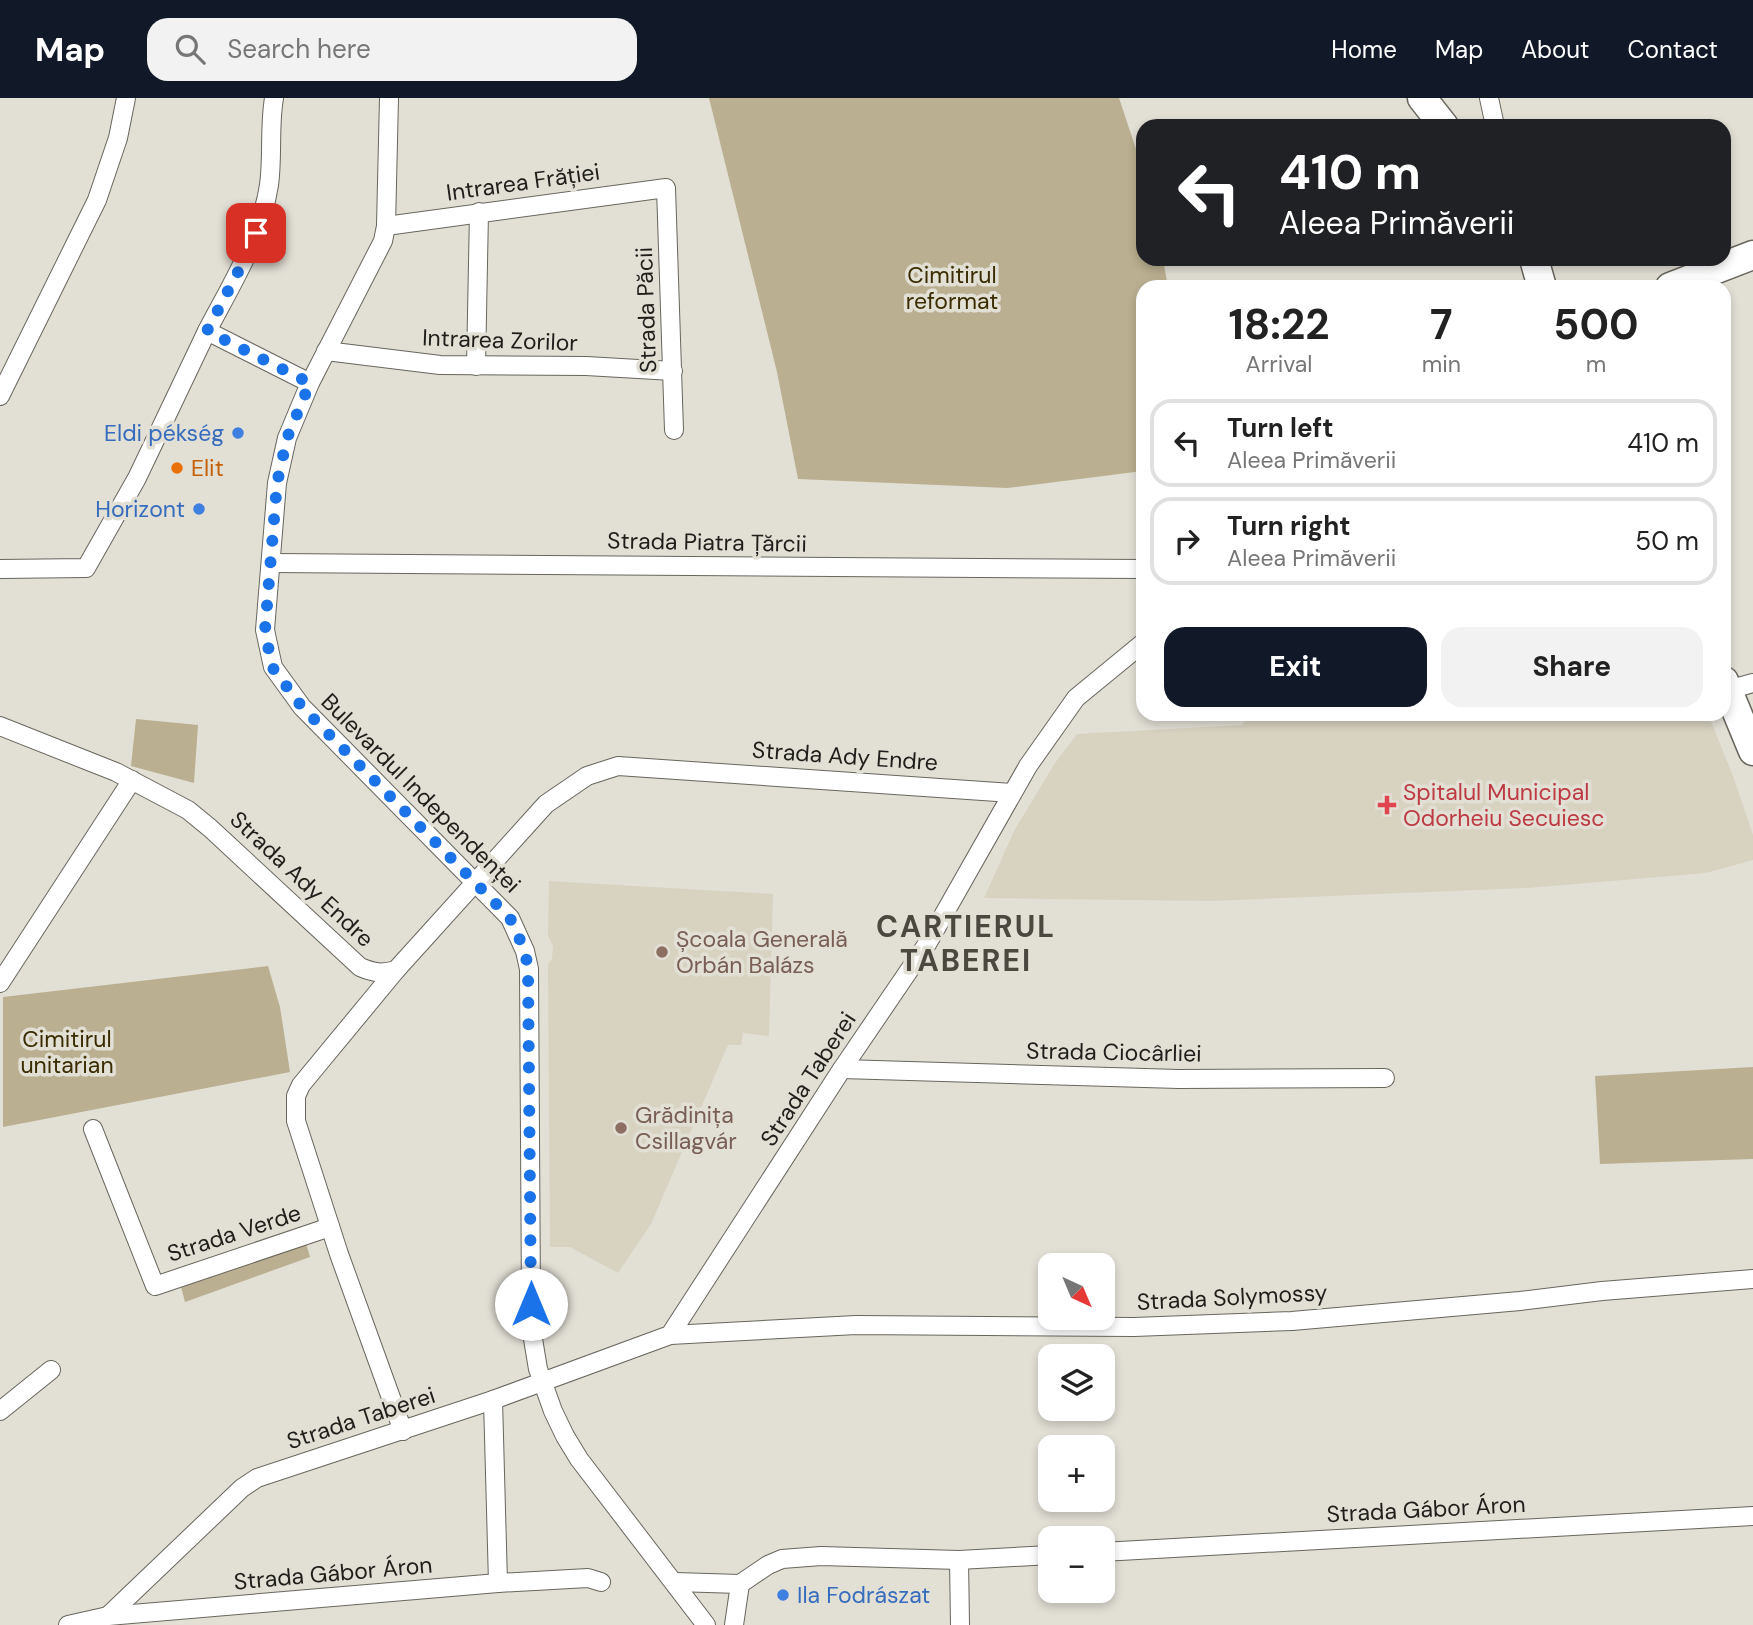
<!DOCTYPE html>
<html lang="en">
<head>
<meta charset="utf-8">
<style>
	:root { --surface:#fff; --page:#f2f2f2; --text:#222; --muted:#767676; --line:#e0e0e0; --accent:#111827 }
	body { margin:0; font-family:"DM Sans",sans-serif; background:var(--page); color:var(--text); height:100vh; display:flex; flex-direction:column; font-size:26px; white-space:nowrap }
	* { box-sizing:border-box; margin:0 }
	p { font-size:23px; color:var(--muted) }
	.icon { flex:none; width:38px; height:38px; fill:none; stroke:currentColor; stroke-width:2; stroke-linecap:round; stroke-linejoin:round }
	.map { position:relative; flex:1; overflow:hidden }
	.drawer { position:absolute; left:1136px; top:182px; width:595px; height:441px; display:flex; flex-direction:column; background:var(--surface); border-radius:21px; box-shadow:0 4px 10px #0003 }
	.drawer>* { flex:none }
	.top-card { position:absolute; left:1136px; top:21px; width:595px; height:147px; border-radius:21px; box-shadow:0 4px 10px #0003; background:#202124; color:#fff; overflow:hidden }
	.needle { width:46px; rotate:136deg }
	.buttons { position:absolute; left:1038px; top:1155px; display:grid; gap:14px }
	.buttons a { display:grid; place-items:center; width:77px; height:77px; border-radius:14px; background:var(--surface); box-shadow:0 4px 10px #0003; font-size:35px }
	.pin { position:absolute; display:grid; place-items:center; width:60px; height:60px; color:#fff; margin:-30px; border-radius:14px; box-shadow:0 4px 10px #0006 }
	.me { position:absolute; width:77px; margin:-38px; rotate:0deg; stroke-linejoin:round; filter:drop-shadow(0 0 5px #0008) }
	.turn { display:flex; align-items:center; gap:24px; height:147px; padding:0 28px; font-size:32px }
	.turn .icon { width:91px; height:91px; stroke-width:2.5 }
	.turn b { display:block; font-size:49px; line-height:60px }
	.eta { display:flex; justify-content:space-evenly; align-items:center; height:119px; text-align:center }
	.eta b { font-size:42px; font-weight:700; line-height:49px }
	.button { display:flex; gap:14px; margin-top:auto; padding:14px 28px }
	.button a { flex:1; height:80px; border-radius:21px; background:var(--accent); color:#fff; font-size:28px; font-weight:700; line-height:80px; text-align:center }
	.button a+a { background:var(--page); color:var(--text) }
	ul { padding:0; list-style:none }
	li { display:flex; align-items:center; gap:21px; height:88px; margin:0 14px 10px; padding:0 14px; border:4px solid var(--line); border-radius:21px }
	li div { flex:1 }
	li b { display:block; font-size:26px }
	li em { font-style:normal }
	header { display:flex; align-items:center; gap:42px; box-sizing:border-box; height:98px; padding:0 35px; background:var(--accent); color:#fff }
	header strong { font-size:33px }
	nav { display:flex; gap:38px; margin-inline-start:auto; font-size:24px }
	.search { width:490px; height:63px; background:var(--page); display:flex; align-items:center; gap:18px; box-sizing:border-box; padding:0 24px; border-radius:21px; color:var(--muted); font-size:26px }
	.map>svg:first-child { display:block }
	.built { fill:#d8d2c1 }
	.green { fill:#baaf90 }
	.lines { fill:none; stroke-linecap:round; stroke-linejoin:round }
	.street-casing { stroke:#68665d; stroke-width:20 }
	.primary-casing { stroke:#68665d; stroke-width:31 }
	.street { stroke:#fff; stroke-width:18 }
	.primary { stroke:#fff; stroke-width:28 }
	.route { stroke:#1a73e8; stroke-width:12; stroke-dasharray:0 21.6 }
	.shop-dot { fill:#3f7fe0; stroke:#e2dfd5; stroke-width:2.5 }
	.food-dot { fill:#e8710a; stroke:#e2dfd5; stroke-width:2.5 }
	.health-dot { fill:#e0444e; stroke:#e2dfd5; stroke-width:2.5 }
	.education-dot { fill:#8d6e63; stroke:#e2dfd5; stroke-width:2.5 }
	.labels { text-anchor:middle; dominant-baseline:central; stroke-width:7; stroke-linejoin:round; paint-order:stroke }
	.street-label { font-size:23px; fill:#1f1e1a; stroke:#e2dfd5 }
	.park-label { font-size:23px; fill:#3a2c00; stroke:#e2dfd5 }
	.shop-label { font-size:23px; fill:#366cbe; stroke:#e2dfd5; text-anchor:end }
	.food-label { font-size:23px; fill:#c56008; stroke:#e2dfd5; text-anchor:start }
	.health-label { font-size:23px; fill:#be3a42; stroke:#e2dfd5; text-anchor:start }
	.education-label { font-size:23px; fill:#785e54; stroke:#e2dfd5; text-anchor:start }
	.district-label { font-size:30px; font-weight:bold; letter-spacing:2px; fill:#4b4840; stroke:#e2dfd5 }
</style>
</head>
<body>
<header>
<strong>Map</strong>
<div class="search"><svg class="icon" aria-label="search" viewBox="0 0 24 24"><circle cx="10" cy="10" r="6"/><path d="M15 15l6 6"/></svg>Search here</div>
<nav><a>Home</a><a>Map</a><a>About</a><a>Contact</a></nav>
</header>
<div class="map">
<svg width="1753" height="1527" viewBox="0 0 1753 1527">
	<rect width="100%" height="100%" fill="#e2dfd5"/>
	<g class="built">
		<path d="M1250,616H1708L1733,678L1753,737V762L1706,775L1528,790L1210,803L984,800L1014,733L1055,665L1077,636L1242,627Z"/>
		<path d="M549,783L773,796L769,938L743,935L741,947H728L651,1126L618,1175L570,1149H550L548,866L552,861L553,848L548,838Z"/>
	</g>
	<g class="green">
		<path d="M709,0H1119L1143,72V161H1163L1168,189H1143V373L1007,390L798,381L777,274Z"/>
		<path d="M136,621L198,627L194,685L131,668Z"/>
		<path d="M268,868L280,909L290,974L3,1029V899Z"/>
		<path d="M1753,969V1061L1600,1066L1595,978Z"/>
		<path d="M305,1142L310,1159L185,1204L180,1185Z"/>
	</g>
	<g class="lines">
		<defs>
			<g id="street">
				<path d="M389,0L386,128L383,143L310,285L287,340L277,385L265,532L273,569L302,609L510,820L525,853L529,871L531,1206L533,1241L538,1271L553,1313L565,1338L579,1361L706,1527"/>
				<path d="M1489,0L1495,28"/>
				<path d="M386,128L666,90L674,332"/>
				<path d="M207,233C231,187 261,140 269,87C273,59 269,29 274,0"/>
				<path d="M326,253L440,267L586,268L673,273"/>
				<path d="M476,268L479,114"/>
				<path d="M0,298L97,102L118,40L126,0"/>
				<path d="M271,465L1143,471"/>
				<path d="M0,471L86,470L137,380L207,233L310,285"/>
				<path d="M1728,592L1753,585"/>
				<path d="M0,628L116,674L188,712L210,730L360,869C374,875 382,876 396,872L546,706L587,678L618,668L1012,695"/>
				<path d="M396,872L301,987L296,998V1023L339,1156L403,1333"/>
				<path d="M0,885L132,682"/>
				<path d="M842,971L1179,981L1385,980"/>
				<path d="M93,1031L155,1188L330,1129"/>
				<path d="M670,1237L856,1227L1134,1229L1292,1223L1520,1203L1602,1193L1753,1181"/>
				<path d="M493,1302L498,1485"/>
				<path d="M0,1313L51,1272"/>
				<path d="M1102,1454L1753,1418"/>
				<path d="M959,1462L960,1527"/>
				<path d="M675,1484L740,1486L768,1467L782,1461L821,1458L959,1462L1050,1457"/>
				<path d="M108,1518L242,1390L257,1380L493,1302L670,1237L842,971L927,846L1028,668L1076,600L1143,545"/>
				<path d="M68,1527L108,1518L498,1485L588,1480L601,1484"/>
				<path d="M734,1527L740,1486"/>
			</g>
			<g id="primary">
				<path d="M1422,0L1444,28"/>
				<path d="M1534,161L1542,189"/>
				<path d="M1670,189L1753,157"/>
				<path d="M1724,583L1753,653"/>
			</g>
		</defs>
		<use href="#street" class="street-casing"/>
		<use href="#primary" class="primary-casing"/>
		<use href="#street" class="street"/>
		<use href="#primary" class="primary"/>
	</g>
	<g class="lines">
		<path class="route" d="M256,135L250,151L207,233L310,285L287,340L277,385L265,532L272,569L302,609L510,820L525,853L528,871L531,1206"/>
	</g>
	<g class="shop-dot">
		<circle cx="238" cy="335" r="7"/>
		<circle cx="199" cy="411" r="7"/>
		<circle cx="783" cy="1497" r="7"/>
	</g>
	<circle class="food-dot" cx="177" cy="370" r="7"/>
	<path class="health-dot" d="M1383.5 696.5h7v7h7v7h-7v7h-7v-7h-7v-7h7z"/>
	<g class="education-dot">
		<circle cx="662" cy="854" r="7"/>
		<circle cx="621" cy="1030" r="7"/>
	</g>
	<g class="labels">
		<g class="street-label">
			<text transform="translate(523 84) rotate(-8)">Intrarea Frăției</text>
			<text transform="translate(646 212) rotate(-92)">Strada Păcii</text>
			<text transform="translate(500 242) rotate(2)">Intrarea Zorilor</text>
			<text transform="translate(707 444) rotate(1)">Strada Piatra Țărcii</text>
			<text transform="translate(845 658) rotate(4)">Strada Ady Endre</text>
			<text transform="translate(421 695) rotate(45)">Bulevardul Independenței</text>
			<text transform="translate(302 781) rotate(43)">Strada Ady Endre</text>
			<text transform="translate(1114 954) rotate(1)">Strada Ciocârliei</text>
			<text transform="translate(808 981) rotate(-57)">Strada Taberei</text>
			<text transform="translate(234 1135) rotate(-18)">Strada Verde</text>
			<text transform="translate(1232 1199) rotate(-3)">Strada Solymossy</text>
			<text transform="translate(361 1320) rotate(-18)">Strada Taberei</text>
			<text transform="translate(1426 1411) rotate(-3)">Strada Gábor Áron</text>
			<text transform="translate(333 1475) rotate(-5)">Strada Gábor Áron</text>
		</g>
		<g class="park-label">
			<text x="952" y="177">Cimitirul<tspan x="952" dy="26">reformat</tspan></text>
			<text x="67" y="941">Cimitirul<tspan x="67" dy="26">unitarian</tspan></text>
		</g>
		<g class="shop-label">
			<text x="224" y="335">Eldi pékség</text>
			<text x="185" y="411">Horizont</text>
			<text x="797" y="1497" text-anchor="start">Ila Fodrászat</text>
		</g>
		<g class="food-label">
			<text x="191" y="370">Elit</text>
		</g>
		<g class="health-label">
			<text x="1403" y="694">Spitalul Municipal<tspan x="1403" dy="26">Odorheiu Secuiesc</tspan></text>
		</g>
		<g class="education-label">
			<text x="676" y="841">Școala Generală<tspan x="676" dy="26">Orbán Balázs</tspan></text>
			<text x="635" y="1017">Grădinița<tspan x="635" dy="26">Csillagvár</tspan></text>
		</g>
		<g class="district-label">
			<text x="966" y="828">CARTIERUL<tspan x="966" dy="34">TABEREI</tspan></text>
		</g>
	</g>
</svg>
<div class="buttons">
<a><svg class="needle" viewBox="-14 -14 28 28"><path d="M0-13l5 13h-10z" fill="#e53935"/><path d="M0 13l5-13h-10z" fill="#767676"/></svg></a>
<a><svg class="icon" aria-label="layers" viewBox="0 0 24 24"><path d="M12 4l9 5-9 5-9-5zM3 14l9 5 9-5"/></svg></a>
<a>+</a>
<a>−</a>
</div>
<div class="pin" style="left:256px;top:135px;background:#d93025"><svg class="icon" aria-label="arrive" viewBox="0 0 24 24"><path d="M6 21V4h12l-3 4 3 4H6"/></svg></div>
<svg class="me" style="left:531px;top:1206px" viewBox="-20 -20 40 40"><circle r="19" fill="#fff"/><path d="M0-13L10 11 0 6-10 11z" fill="#1a73e8"/></svg>
<div class="top-card">
<div class="turn"><svg class="icon" aria-label="left" viewBox="0 0 24 24"><path d="M17 20v-9H6M10 6l-5 5 5 5"/></svg><div><b>410 m</b>Aleea Primăverii</div></div>
</div>
<section class="drawer">
<div class="eta">
<div><b>18:22</b><p>Arrival</p></div>
<div><b>7</b><p>min</p></div>
<div><b>500</b><p>m</p></div>
</div>
<ul>
<li><svg class="icon" aria-label="left" viewBox="0 0 24 24"><path d="M17 20v-9H6M10 6l-5 5 5 5"/></svg><div><b>Turn left</b><p>Aleea Primăverii</p></div><em>410 m</em></li>
<li><svg class="icon" aria-label="right" viewBox="0 0 24 24"><path d="M7 20v-9h11M14 6l5 5-5 5"/></svg><div><b>Turn right</b><p>Aleea Primăverii</p></div><em>50 m</em></li>
</ul>
<div class="button"><a>Exit</a><a>Share</a></div>
</section>
</div>
</body>
</html>
